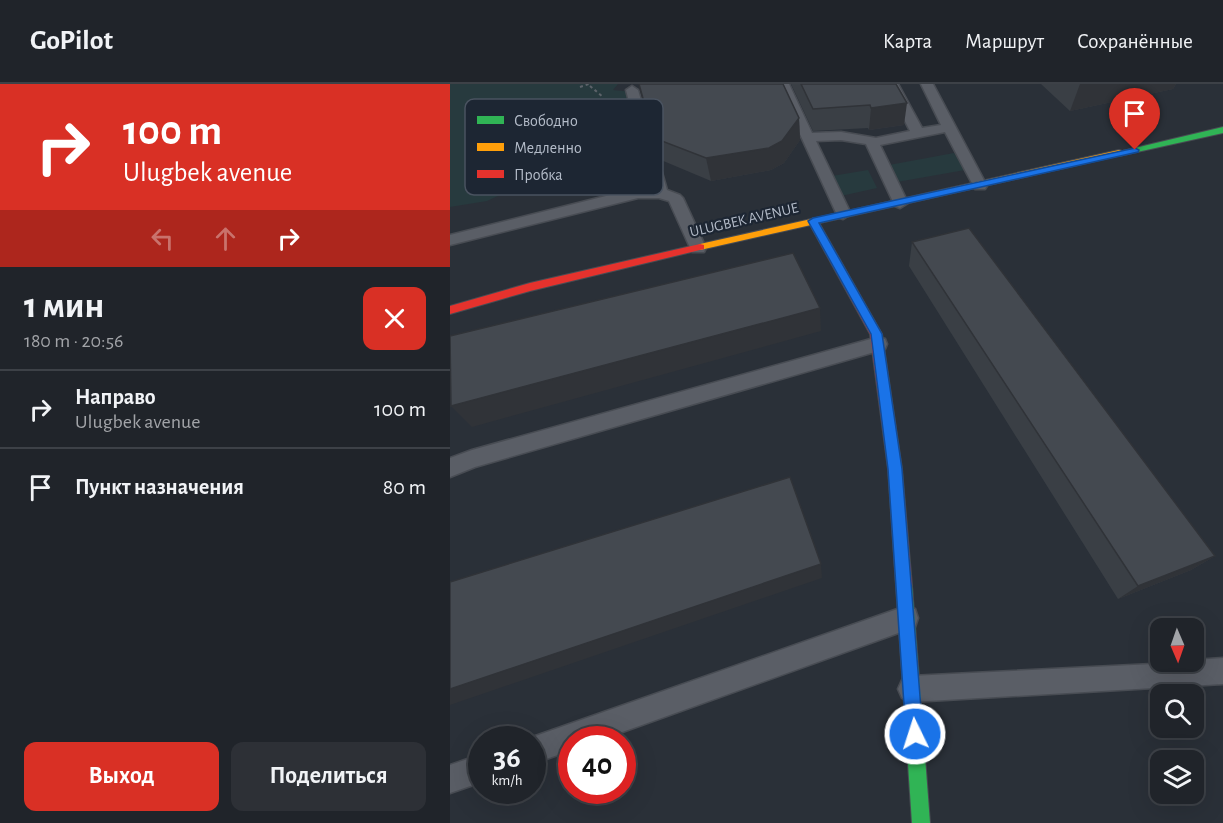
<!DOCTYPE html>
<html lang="ru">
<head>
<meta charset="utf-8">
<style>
	:root { --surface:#20242a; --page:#2d3036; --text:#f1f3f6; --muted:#a2a4a8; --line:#3d4147; --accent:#d93025 }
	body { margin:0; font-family:"Alegreya Sans",sans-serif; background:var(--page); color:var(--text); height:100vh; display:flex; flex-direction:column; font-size:22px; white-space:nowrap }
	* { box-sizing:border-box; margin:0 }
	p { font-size:20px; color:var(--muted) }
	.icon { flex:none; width:33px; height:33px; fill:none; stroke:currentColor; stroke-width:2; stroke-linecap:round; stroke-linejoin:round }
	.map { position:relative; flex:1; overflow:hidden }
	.panel { display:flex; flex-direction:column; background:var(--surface); width:450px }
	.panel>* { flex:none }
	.hud { background:#d93025; color:#fff; overflow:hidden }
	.needle { width:39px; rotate:178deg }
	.controls { position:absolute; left:700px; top:534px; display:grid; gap:12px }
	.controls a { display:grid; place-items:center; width:54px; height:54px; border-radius:12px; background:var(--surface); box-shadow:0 6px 24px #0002,0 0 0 2px var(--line); font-size:30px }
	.speed { position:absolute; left:18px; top:642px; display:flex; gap:12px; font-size:30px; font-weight:700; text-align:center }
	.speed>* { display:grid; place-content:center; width:78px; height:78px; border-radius:50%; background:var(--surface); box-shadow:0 6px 24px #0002,0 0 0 2px var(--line); line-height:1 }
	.speed small { font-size:15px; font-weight:400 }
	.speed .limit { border:9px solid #d22; background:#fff; color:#111 }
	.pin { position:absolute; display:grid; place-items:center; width:51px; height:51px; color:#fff; margin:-62px -26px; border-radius:50% 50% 50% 0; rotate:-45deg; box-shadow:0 0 6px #0007 }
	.pin .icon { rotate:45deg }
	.me { position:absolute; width:66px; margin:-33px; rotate:356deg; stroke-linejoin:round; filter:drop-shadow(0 0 4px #0008) }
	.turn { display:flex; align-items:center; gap:21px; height:126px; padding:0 24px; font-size:27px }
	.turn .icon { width:78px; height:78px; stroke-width:2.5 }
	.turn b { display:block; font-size:42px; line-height:51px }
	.lanes { display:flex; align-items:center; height:57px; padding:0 24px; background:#0003; justify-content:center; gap:30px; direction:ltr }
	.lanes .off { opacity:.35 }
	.round { display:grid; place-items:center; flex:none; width:63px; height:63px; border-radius:12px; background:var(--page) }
	.overview { display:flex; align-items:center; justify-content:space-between; height:102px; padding:0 24px }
	h1 { font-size:36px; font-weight:600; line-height:45px }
	.cta { display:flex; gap:12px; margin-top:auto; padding:12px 24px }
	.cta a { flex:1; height:69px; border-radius:12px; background:var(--accent); color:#fff; font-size:24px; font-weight:600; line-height:69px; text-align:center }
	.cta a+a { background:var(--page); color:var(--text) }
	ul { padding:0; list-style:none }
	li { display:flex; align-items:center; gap:18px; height:78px; padding:0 24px; border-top:2px solid var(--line) }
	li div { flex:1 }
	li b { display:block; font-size:22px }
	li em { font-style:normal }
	header { display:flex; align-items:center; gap:36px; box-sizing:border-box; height:84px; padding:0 30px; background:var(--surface); border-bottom:2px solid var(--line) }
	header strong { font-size:28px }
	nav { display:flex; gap:33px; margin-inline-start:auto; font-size:21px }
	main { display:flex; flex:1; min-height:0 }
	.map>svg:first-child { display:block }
	.green { fill:#273a3e }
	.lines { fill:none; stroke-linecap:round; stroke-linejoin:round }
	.lane-casing { stroke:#484c53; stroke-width:3 }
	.fast-casing { stroke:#484c53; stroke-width:2 }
	.slow-casing { stroke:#484c53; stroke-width:2 }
	.jam-casing { stroke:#484c53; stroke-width:2 }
	.path { stroke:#5d636a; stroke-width:2; stroke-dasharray:3 3; stroke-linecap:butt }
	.lane { fill:#5a5e66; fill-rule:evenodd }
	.fast { fill:#30b455; fill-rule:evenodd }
	.slow { fill:#ff9f0a; fill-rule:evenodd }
	.jam { fill:#e5322d; fill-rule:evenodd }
	.wall { fill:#3a3f45 }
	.shaded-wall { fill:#303338 }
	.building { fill:#444950; stroke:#303338; stroke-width:1.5 }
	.route { fill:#1a73e8; stroke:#114b97; stroke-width:1.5 }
	.labels { text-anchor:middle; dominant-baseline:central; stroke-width:4.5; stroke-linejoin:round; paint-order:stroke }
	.far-street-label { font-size:15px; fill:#b4bcc9; stroke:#1d2633 }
	.key { fill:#1d2633; stroke:#4a5360; stroke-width:1.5 }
	.key-label { font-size:16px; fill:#b4bcc9 }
</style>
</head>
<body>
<header>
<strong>GoPilot</strong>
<nav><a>Карта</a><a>Маршрут</a><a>Сохранённые</a></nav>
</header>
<main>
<section class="panel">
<div class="hud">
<div class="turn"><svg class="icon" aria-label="right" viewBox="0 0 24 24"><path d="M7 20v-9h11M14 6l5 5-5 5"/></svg><div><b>100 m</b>Ulugbek avenue</div></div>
<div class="lanes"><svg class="icon off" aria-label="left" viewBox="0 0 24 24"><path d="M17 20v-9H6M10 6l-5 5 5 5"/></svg><svg class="icon off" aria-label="ahead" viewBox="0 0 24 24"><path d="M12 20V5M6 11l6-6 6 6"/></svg><svg class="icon" aria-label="right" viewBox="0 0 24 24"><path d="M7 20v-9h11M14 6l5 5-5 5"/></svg></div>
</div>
<div class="overview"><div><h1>1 мин</h1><p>180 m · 20:56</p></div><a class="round" style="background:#d93025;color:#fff"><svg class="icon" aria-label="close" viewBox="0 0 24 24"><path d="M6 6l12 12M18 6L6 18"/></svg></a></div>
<ul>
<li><svg class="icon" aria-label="right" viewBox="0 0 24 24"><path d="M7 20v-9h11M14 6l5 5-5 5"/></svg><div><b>Направо</b><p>Ulugbek avenue</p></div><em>100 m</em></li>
<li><svg class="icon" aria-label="arrive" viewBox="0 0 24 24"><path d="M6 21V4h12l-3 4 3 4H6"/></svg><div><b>Пункт назначения</b></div><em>80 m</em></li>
</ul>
<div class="cta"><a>Выход</a><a>Поделиться</a></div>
</section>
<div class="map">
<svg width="773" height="739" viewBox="0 0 773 739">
	<rect width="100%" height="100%" fill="#2a3038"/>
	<g class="green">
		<path d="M0,0H168L163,6L182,8V26L176,32L183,37V41C168,60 167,50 153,45L149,49L138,50L140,69L37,117L0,123Z"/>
		<path d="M504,69L515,86L447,98L439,81Z"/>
		<path d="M418,86L427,104L391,112L382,92Z"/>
	</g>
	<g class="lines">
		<defs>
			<g id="lane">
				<path d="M327,0H339L362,49L391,48L426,54L460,47L436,0H448L472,44L491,41L471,0H483L537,102L535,105H525L495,48L430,61L458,119L450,124L445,122L416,60L391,56L366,57L401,130L393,135L388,133Z"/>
				<path d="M182,2L188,6L217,106L230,111L233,114L256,164L254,168H242L219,117L209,114H188L0,161V151L188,104H201L176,6Z"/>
				<path d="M428,253L435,255L437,260L435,265L25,383L0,393V374L22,366Z"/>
				<path d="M456,522L465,525L468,534L465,543L150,656H122V666L82,680V656H74Z"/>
				<path d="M773,574V600L461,618L452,614L448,605L452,596L461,592L744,578V576Z"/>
				<path d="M32,670V698L0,709V681Z"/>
			</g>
			<g id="fast">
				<path d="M773,43V49L669,72L664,69Z"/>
				<path d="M454,494L459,497L462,502L480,739H462L446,502L449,497Z"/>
			</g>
			<path id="slow" d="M669,66L672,67V71L250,166L245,163L250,160Z"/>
			<g id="jam">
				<path d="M363,134L368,137L432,250L452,385L462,502L459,507L454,510L449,507L446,502L438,385L420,250L358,137Z"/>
				<path d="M250,160L254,161V165L80,207L0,230V222L80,199Z"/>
			</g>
		</defs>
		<use href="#lane" class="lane-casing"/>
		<use href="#fast" class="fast-casing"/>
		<use href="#slow" class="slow-casing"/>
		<use href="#jam" class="jam-casing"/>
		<g class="path">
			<path d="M140,2L153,13"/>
			<path d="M130,3L139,0"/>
		</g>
		<use href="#lane" class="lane"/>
		<use href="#fast" class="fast"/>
		<use href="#slow" class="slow"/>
		<use href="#jam" class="jam"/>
	</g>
	<g class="wall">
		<path d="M189,0L349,34L350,56L334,79L321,86L261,97L211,76Z"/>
		<path d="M341,0H446L454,41L419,46L418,44L363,47Z"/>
		<path d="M591,0H726L723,5L620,27Z"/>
		<path d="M462,158L765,472L741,486L668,515L459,182Z"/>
	</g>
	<g class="shaded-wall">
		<path d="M630,0H726L723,5L620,27Z"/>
		<path d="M457,19L454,41L419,46L421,24Z"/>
		<path d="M349,34L350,56L334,79L321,86L261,97L256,74Z"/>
		<path d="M370,224L371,247L22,343L1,322Z"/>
		<path d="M765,472L741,486L668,515L688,502Z"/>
		<path d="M371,480L372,494L0,621V605Z"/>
	</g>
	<g class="building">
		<path d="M189,0H333L349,34L332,57L319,64L256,74L204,54Z"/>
		<path d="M351,0H446L457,19L421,24L420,21L363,25Z"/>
		<path d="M519,144L765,472L688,502L462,158Z"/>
		<path d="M343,169L370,224L1,322L0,252Z"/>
		<path d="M340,393L371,480L0,605V498Z"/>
	</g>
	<path class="route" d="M685,64L689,66L688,68L369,139L432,250L452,385L473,650L471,656L465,659L458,656L456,650L438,385L421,250L358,137L363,134Z"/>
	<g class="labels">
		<g class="far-street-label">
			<text transform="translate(294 136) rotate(-13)">ULUGBEK AVENUE</text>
		</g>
	</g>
	<rect x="15" y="15" width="198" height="96" rx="9" class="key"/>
	<rect x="27" y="32" width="27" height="8" fill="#30b455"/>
	<rect x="27" y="59" width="27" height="8" fill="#ff9f0a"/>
	<rect x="27" y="86" width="27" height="8" fill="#e5322d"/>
	<g class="key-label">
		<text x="64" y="42">Свободно</text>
		<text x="64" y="69">Медленно</text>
		<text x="64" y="96">Пробка</text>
	</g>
</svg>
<div class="controls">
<a><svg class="needle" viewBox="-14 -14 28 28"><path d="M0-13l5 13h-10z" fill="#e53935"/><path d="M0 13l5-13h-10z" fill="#a2a4a8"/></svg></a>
<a><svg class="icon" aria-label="search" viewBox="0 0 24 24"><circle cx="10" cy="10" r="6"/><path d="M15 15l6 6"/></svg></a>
<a><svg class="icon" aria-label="layers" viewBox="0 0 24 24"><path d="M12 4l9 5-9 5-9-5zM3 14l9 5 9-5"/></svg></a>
</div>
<div class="speed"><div>36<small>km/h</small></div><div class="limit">40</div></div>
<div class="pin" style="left:685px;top:66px;background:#d93025"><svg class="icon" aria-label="arrive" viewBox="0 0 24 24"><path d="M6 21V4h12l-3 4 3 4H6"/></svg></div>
<svg class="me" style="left:465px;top:650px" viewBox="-20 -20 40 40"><circle r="17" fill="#1a73e8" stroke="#fff" stroke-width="3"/><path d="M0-11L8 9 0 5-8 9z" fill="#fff"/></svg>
</div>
</main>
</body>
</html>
